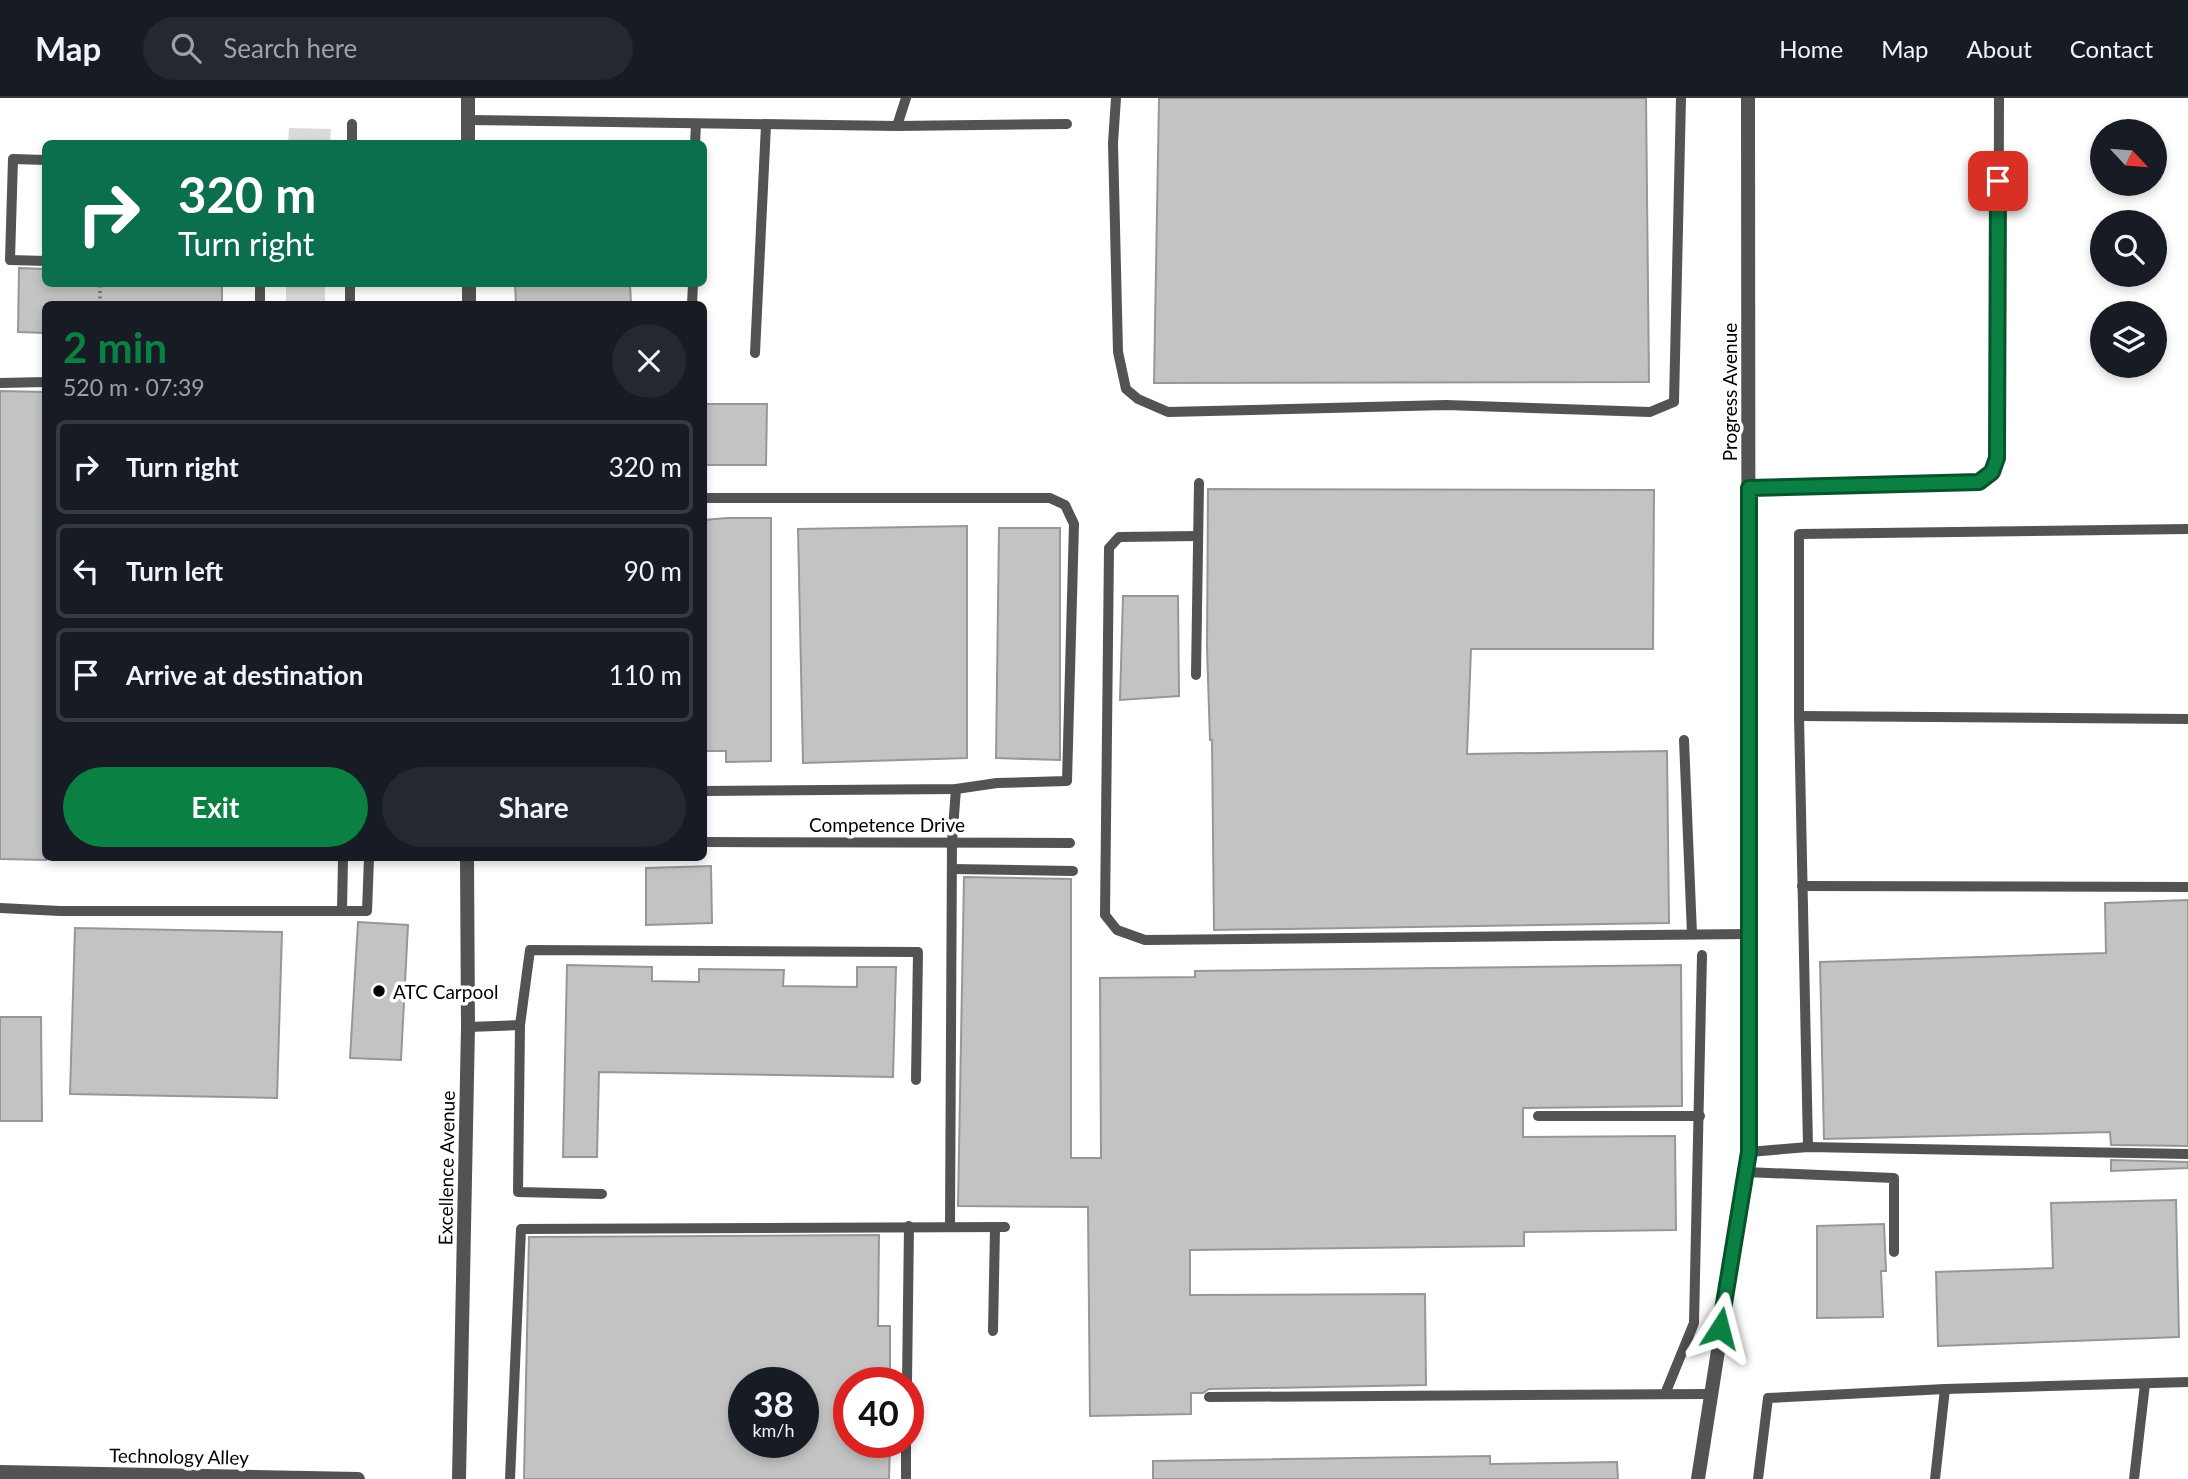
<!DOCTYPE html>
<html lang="en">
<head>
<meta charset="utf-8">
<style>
	:root { --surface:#171b24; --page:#242831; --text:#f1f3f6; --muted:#9ea1a6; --line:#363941; --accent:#0b8043 }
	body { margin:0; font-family:Lato,sans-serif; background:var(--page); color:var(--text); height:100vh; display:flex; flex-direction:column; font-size:26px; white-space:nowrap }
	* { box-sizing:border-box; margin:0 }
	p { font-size:23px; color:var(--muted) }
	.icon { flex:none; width:38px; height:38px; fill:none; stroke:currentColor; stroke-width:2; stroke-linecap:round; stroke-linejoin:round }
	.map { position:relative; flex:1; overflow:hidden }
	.side { position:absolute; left:42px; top:203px; width:665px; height:560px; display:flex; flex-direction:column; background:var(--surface); border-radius:10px; box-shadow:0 4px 10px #0003 }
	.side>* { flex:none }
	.guide { position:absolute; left:42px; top:42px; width:665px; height:147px; border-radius:10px; box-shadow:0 4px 10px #0003; background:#0b6e4f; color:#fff; overflow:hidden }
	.needle { width:46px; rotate:116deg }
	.controls { position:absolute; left:2090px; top:21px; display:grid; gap:14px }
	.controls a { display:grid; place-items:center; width:77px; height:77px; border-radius:50%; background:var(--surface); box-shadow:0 4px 10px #0003; font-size:35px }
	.speed { position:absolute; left:728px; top:1269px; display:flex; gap:14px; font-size:35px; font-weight:700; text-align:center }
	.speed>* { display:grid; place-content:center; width:91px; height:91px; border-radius:50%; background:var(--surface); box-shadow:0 4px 10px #0003; line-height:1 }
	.speed small { font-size:18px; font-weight:400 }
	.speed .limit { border:10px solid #d22; background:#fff; color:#111 }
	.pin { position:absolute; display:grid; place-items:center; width:60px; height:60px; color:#fff; margin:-30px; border-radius:14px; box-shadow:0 4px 10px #0006 }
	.me { position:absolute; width:77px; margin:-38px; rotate:9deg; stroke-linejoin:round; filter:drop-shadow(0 0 5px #0008) }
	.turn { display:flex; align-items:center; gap:24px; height:147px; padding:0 21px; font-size:32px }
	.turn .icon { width:91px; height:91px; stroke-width:2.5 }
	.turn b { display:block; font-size:49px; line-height:60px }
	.round { display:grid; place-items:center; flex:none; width:74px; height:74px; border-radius:37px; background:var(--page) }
	.overview { display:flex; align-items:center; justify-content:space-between; height:119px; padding:0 21px }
	h1 { font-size:42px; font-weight:700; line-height:52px; color:var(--accent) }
	.action { display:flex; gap:14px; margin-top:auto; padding:14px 21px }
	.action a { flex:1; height:80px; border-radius:42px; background:var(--accent); color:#fff; font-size:28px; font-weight:700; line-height:80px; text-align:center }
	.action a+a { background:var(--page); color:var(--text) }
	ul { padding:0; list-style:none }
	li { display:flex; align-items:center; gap:21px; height:94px; margin:0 14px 10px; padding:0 7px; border:4px solid var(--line); border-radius:10px }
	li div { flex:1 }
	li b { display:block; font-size:26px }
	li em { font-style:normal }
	header { display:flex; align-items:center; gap:42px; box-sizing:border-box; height:98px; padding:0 35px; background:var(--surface); border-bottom:2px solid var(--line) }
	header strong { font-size:33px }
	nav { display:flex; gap:38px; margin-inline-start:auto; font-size:24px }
	.search { width:490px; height:63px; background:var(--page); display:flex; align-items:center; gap:18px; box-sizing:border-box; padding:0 24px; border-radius:38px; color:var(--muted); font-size:26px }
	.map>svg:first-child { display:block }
	.green { fill:#dadada }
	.building { fill:#c3c3c3; stroke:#979797; stroke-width:2; fill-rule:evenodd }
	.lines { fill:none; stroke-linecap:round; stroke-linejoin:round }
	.path { stroke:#757575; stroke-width:3.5; stroke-dasharray:2 3.5; stroke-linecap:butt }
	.service { stroke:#535353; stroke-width:10 }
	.minor { stroke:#535353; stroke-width:14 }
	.tertiary { stroke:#535353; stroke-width:14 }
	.route-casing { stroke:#07532c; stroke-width:18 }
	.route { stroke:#0b8043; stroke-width:12 }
	.poi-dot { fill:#000; stroke:#fff; stroke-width:2.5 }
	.labels { text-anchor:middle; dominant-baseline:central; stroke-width:7; stroke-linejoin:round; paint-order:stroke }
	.street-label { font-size:19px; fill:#000; stroke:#fff }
	.poi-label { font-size:19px; fill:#000; stroke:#fff; text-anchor:start }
</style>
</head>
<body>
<header>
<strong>Map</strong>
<div class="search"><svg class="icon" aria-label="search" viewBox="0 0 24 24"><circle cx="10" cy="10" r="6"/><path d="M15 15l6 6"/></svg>Search here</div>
<nav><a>Home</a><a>Map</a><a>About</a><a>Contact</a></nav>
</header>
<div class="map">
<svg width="2188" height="1381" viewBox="0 0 2188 1381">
	<rect width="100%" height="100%" fill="#fff"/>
	<g class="green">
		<path d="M289,30L331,31L330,45H288Z"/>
		<rect x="286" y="186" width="39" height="20"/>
	</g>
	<g class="building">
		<path d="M1159,0H1646L1649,284L1154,285Z"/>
		<path d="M19,170L46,171V186H222V206H46V235L18,234Z"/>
		<path d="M515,186H630L631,206H516Z"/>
		<path d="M0,293L46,294V762L0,761Z"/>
		<path d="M704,306H767L766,367H704Z"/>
		<path d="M1208,391L1654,392L1653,551H1471L1467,656L1667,653L1669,825L1214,832L1212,642H1210L1207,550Z"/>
		<path d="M727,420H771V663L726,664V653H704V422Z"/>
		<path d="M967,428V660L803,665L798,431Z"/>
		<path d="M999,430H1060V662L996,660Z"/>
		<path d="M1123,498H1178L1179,598L1120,602Z"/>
		<path d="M711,768L712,825L646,827V770Z"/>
		<path d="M964,779L1071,781V1060H1101L1100,880L1195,879V873L1681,867L1682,1008L1523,1010V1039L1675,1038L1676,1132L1524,1134V1148L1190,1152V1197L1425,1196L1426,1287L1209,1291L1203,1295H1191V1316L1090,1318L1088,1109L958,1108Z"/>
		<path d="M2188,802V1048L2111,1047L2110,1034L1824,1041L1820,864L2106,855L2105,805Z"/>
		<path d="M358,824L408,827L401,962L350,960Z"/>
		<path d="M75,830L282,834L277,1000L70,996Z"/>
		<path d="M567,867L652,869V883L699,884V871L784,872L783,888L857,889V869H896L893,979L599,974L597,1059H563Z"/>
		<path d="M0,919H41L42,1023H0Z"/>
		<path d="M2111,1062L2188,1064V1070L2111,1073Z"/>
		<path d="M2176,1102L2179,1239L1938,1248L1936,1174L2053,1170L2051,1105Z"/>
		<path d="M1884,1126L1886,1173H1881L1883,1219L1817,1220V1128Z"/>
		<path d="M879,1137L878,1228H890V1284H849V1344H890L889,1381H524L529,1139ZM744,1284H803V1344H744Z"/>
		<path d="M1490,1358V1366L1617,1364L1618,1381H1153V1363Z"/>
	</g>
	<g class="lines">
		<path class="path" d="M100,206V186"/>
		<g class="service">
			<path d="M1116,0L1113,45L1118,254L1126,291L1138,301L1168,314L1446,307L1650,314L1674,304L1681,0"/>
			<path d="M468,22L897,28L1067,26"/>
			<path d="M897,28L906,0"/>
			<path d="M352,46V26"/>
			<path d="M695,46L696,26"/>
			<path d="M46,62L13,61L10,162L46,163"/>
			<path d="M260,206V186"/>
			<path d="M350,206V186"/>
			<path d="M692,206L693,186"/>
			<path d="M755,255L766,27"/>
			<path d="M0,285L46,284"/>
			<path d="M1749,390L1979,384L1992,374L1998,360L1999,0"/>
			<path d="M704,400H1050L1065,407L1074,426L1067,683L997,685L956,691L704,693"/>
			<path d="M1198,438L1119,439L1109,450L1105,817L1117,832L1145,842L1748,836"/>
			<path d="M1196,577L1199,385"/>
			<path d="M1799,618L2188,621"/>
			<path d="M1684,642L1692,836"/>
			<path d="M704,744L1070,745"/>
			<path d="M952,771L1073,773"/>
			<path d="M1802,788L2188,789"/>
			<path d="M0,810L60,813H367L369,760"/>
			<path d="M342,813L343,760"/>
			<path d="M468,929L520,927"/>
			<path d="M1538,1018H1700"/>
			<path d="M1808,1049L1799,618V436L2188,431"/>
			<path d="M1749,1054L1808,1049L2188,1056"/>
			<path d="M1745,1074L1894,1080V1154"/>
			<path d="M602,1096L518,1094L520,927L530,852L918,854L916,982"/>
			<path d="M950,1128L952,744L956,691"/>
			<path d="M993,1233L995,1130"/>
			<path d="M907,1284L909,1128"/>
			<path d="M1665,1296L1694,1225L1702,857"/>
			<path d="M1209,1299L1709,1296"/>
			<path d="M510,1381L521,1131L1005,1129"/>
			<path d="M906,1381V1344"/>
			<path d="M1758,1381L1768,1300L1945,1291L2188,1284"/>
			<path d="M1935,1381L1945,1291"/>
			<path d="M2134,1381L2145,1286"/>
		</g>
		<path class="minor" d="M0,1374L358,1381"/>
		<g class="tertiary">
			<path d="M468,46V0"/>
			<path d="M469,206V186"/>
			<path d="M459,1381L468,929L467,760"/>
			<path d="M1698,1381L1749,1054L1748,0"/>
		</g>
	</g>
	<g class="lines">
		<defs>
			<path id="route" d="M1720,1230L1749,1054V390L1979,384L1992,374L1997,360L1998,83"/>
		</defs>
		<use href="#route" class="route-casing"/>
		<use href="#route" class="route"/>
	</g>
	<circle class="poi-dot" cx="379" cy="893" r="7"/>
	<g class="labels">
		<g class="street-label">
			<text transform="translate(1729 294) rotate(-90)">Progress Avenue</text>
			<text x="887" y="726">Competence Drive</text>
			<text transform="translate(446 1070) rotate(-89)">Excellence Avenue</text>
			<text transform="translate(179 1358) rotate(1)">Technology Alley</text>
		</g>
		<g class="poi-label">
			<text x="393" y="893">ATC Carpool</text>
		</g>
	</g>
</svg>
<div class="controls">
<a><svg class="needle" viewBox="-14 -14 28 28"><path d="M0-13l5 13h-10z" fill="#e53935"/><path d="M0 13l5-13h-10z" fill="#9ea1a6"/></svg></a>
<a><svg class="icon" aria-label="search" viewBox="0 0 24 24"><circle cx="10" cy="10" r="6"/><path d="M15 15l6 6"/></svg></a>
<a><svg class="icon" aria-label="layers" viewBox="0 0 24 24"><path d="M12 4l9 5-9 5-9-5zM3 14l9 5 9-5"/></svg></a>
</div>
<div class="speed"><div>38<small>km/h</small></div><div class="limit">40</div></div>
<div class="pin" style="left:1998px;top:83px;background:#d93025"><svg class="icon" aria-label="arrive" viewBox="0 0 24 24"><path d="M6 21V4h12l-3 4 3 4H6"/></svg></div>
<svg class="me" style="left:1720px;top:1230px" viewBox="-20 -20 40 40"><path d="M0-17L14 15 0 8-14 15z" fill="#0b8043" stroke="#fff" stroke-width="4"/></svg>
<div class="guide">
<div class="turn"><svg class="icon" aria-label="right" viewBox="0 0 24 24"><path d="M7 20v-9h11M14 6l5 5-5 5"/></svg><div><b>320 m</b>Turn right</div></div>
</div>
<section class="side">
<div class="overview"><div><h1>2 min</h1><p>520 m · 07:39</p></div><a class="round"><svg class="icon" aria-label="close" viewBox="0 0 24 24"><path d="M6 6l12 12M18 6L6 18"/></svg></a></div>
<ul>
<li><svg class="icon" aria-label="right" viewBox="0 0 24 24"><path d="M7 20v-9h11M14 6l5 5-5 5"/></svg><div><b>Turn right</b></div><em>320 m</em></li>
<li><svg class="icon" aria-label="left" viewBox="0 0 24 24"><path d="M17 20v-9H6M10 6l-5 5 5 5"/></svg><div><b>Turn left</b></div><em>90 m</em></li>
<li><svg class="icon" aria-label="arrive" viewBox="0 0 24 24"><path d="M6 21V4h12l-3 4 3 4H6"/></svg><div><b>Arrive at destination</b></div><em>110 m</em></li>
</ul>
<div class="action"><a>Exit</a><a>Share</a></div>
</section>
</div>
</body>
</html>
